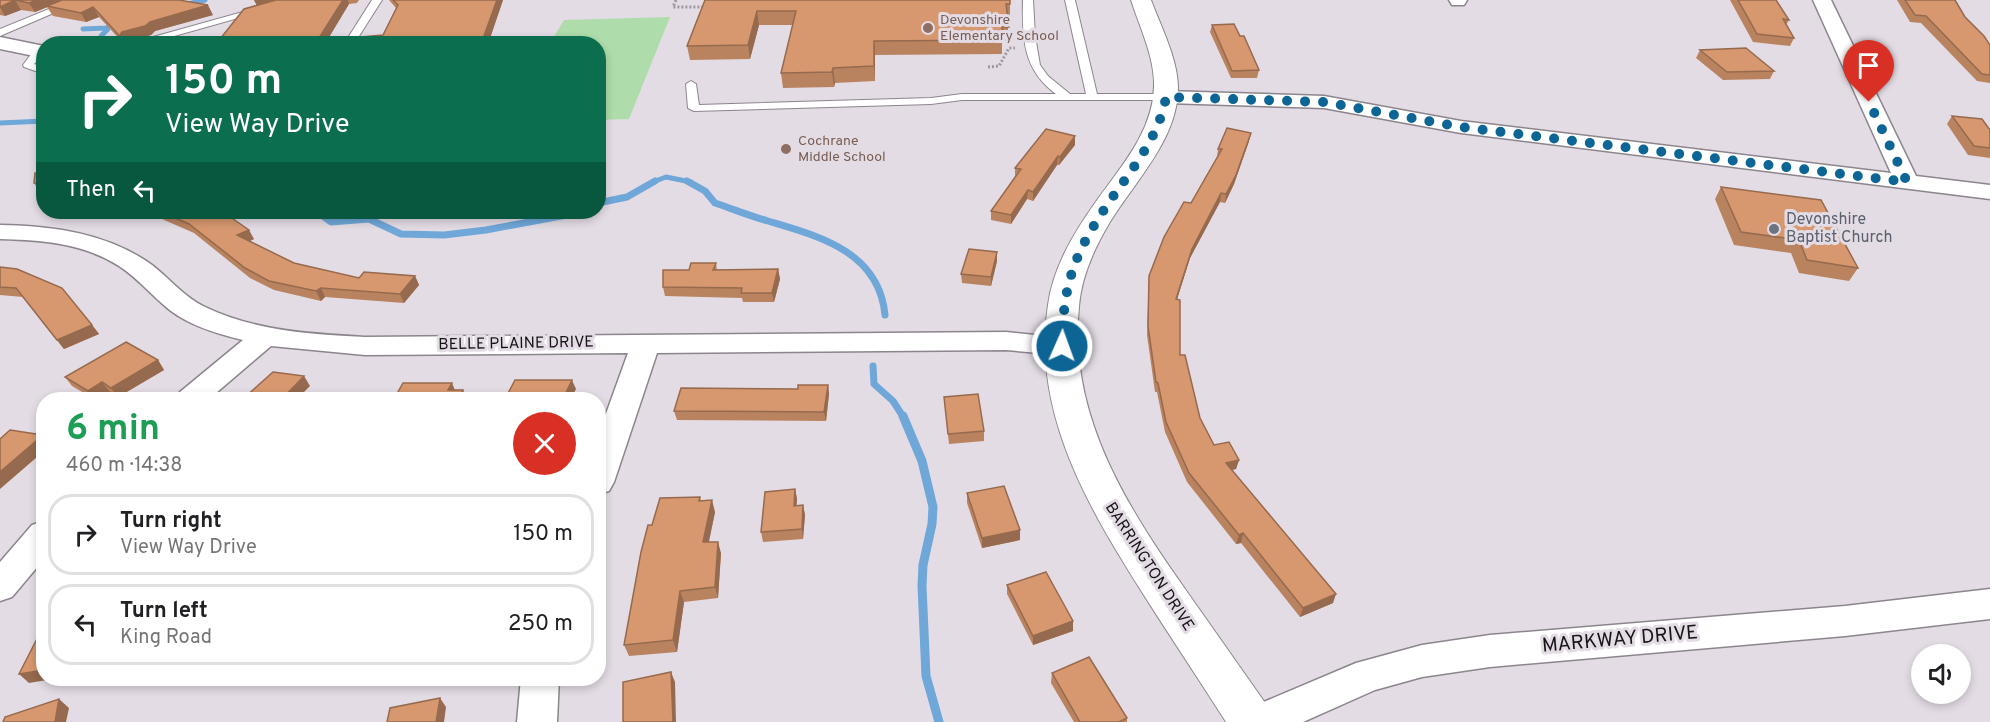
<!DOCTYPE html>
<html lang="en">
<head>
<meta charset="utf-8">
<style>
	:root { --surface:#fff; --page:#f2f2f2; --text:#202124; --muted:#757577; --line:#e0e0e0 }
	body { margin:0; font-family:Overpass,sans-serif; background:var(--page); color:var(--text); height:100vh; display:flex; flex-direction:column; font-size:22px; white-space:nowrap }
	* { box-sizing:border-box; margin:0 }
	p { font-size:20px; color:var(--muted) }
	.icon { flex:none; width:33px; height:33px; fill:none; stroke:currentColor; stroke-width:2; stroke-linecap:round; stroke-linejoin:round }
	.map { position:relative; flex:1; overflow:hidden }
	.drawer { position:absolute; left:36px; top:392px; width:570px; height:294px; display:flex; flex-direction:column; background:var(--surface); border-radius:24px; box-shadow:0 3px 9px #0003 }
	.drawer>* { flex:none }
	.top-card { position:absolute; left:36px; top:36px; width:570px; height:183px; border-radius:24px; box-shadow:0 3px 9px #0003; background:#0b6e4f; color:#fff; overflow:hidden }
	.controls { position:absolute; left:1911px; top:644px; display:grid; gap:12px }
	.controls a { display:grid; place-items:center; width:60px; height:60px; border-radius:50%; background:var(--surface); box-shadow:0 3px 9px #0003; font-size:30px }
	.pin { position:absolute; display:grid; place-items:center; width:51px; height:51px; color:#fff; margin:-62px -26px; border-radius:50% 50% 50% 0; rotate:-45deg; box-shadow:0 0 6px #0007 }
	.pin .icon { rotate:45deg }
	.me { position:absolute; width:66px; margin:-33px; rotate:2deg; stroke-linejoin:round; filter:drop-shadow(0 0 4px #0008) }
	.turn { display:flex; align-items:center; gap:21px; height:126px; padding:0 30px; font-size:27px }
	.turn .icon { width:78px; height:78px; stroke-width:2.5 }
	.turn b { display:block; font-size:42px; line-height:51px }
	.then { display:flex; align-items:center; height:57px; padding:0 30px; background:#0003; gap:12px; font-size:22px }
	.round { display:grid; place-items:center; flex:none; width:63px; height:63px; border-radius:32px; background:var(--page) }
	.summary { display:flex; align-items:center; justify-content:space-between; height:102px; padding:0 30px }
	h1 { font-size:36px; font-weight:700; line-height:45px; color:#1e9e55 }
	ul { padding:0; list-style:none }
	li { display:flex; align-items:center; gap:18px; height:81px; margin:0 12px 9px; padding:0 18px; border:3px solid var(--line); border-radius:24px }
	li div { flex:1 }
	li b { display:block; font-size:22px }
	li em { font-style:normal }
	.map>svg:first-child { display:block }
	.green { fill:#aedcab }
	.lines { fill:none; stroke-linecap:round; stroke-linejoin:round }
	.stream-far2 { stroke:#6fa7d8; stroke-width:5 }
	.stream-far1 { stroke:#6fa7d8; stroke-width:7 }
	.stream { stroke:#6fa7d8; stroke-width:9 }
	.service-casing { stroke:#8c858d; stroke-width:2 }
	.minor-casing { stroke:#8c858d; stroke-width:3 }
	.tertiary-casing { stroke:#8c858d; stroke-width:2 }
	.path { stroke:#9f989f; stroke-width:3; stroke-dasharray:2 2; stroke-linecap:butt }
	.service { fill:#fff; fill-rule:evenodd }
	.minor { fill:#fff; fill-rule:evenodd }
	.tertiary { fill:#fff; fill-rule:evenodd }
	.wall { fill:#b9835f }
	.shaded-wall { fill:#966a4e }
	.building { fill:#d7986f; stroke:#966a4e; stroke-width:1.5 }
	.route { stroke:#0c6595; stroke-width:10; stroke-dasharray:0 18 }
	.education-dot { fill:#8d6e63; stroke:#e4dce5; stroke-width:2 }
	.worship-dot { fill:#6b7280; stroke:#e4dce5; stroke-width:2 }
	.labels { text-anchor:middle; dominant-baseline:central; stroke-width:6; stroke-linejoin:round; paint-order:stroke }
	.far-education-label { font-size:14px; fill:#785e54; stroke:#e4dce5; text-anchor:start }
	.worship-label { font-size:16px; fill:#5b616d; stroke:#e4dce5; text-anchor:start }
	.street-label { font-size:16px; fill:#171417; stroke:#e4dce5 }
	.near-street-label { font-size:20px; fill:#171417; stroke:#e4dce5 }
</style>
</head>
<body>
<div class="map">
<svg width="1990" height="722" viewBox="0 0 1990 722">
	<rect width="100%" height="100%" fill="#e4dce5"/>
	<path class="green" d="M670,17L629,119L599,120L598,44L550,43L564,20Z"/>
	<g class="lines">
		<g class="stream-far2">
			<path d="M183,5L205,0"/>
			<path d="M83,29L106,28L117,24"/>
			<path d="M106,44L101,36L108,29"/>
			<path d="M0,123L44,121"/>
			<path d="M653,182L666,177L691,182"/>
		</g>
		<g class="stream-far1">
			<path d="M687,181L705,191L715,203C733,209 750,216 768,221C818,236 879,251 885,315"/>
			<path d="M598,203L627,197L655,181"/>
			<path d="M323,212L324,217L331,222L369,219L401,234L444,235L486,230L583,212"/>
			<path d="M873,366L874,384L893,401L904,418"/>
		</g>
		<path class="stream" d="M903,416L922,461L933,507L932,524L923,565L922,586L926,676L939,722"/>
		<defs>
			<g id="service">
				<path d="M71,0H84L0,36V29Z"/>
				<path d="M286,0H302L146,44H128Z"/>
				<path d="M372,0H382L354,44H344Z"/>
				<path d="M1023,0H1033L1035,36L1040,65L1048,76L1070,94H1086L1065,0H1075L1097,94H1166L1171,97L1166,100H962L931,104L694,111L688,108L686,84L691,81L696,84L699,105L931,98L962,94H1056C1023,70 1022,38 1023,0Z"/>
				<path d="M44,48V54L34,64L44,67V74L24,67L23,65L35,49Z"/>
			</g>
			<g id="minor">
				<path d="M1449,0H1467L1464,5H1452Z"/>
				<path d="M1813,0H1831L1916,176L1990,185V199L1461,133L1324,108L1166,103L1159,101L1156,97L1159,93L1166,91L1324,96L1461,121L1891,173Z"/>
				<path d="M0,37L44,46V56L39,57L0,49Z"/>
				<path d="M0,225C53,226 108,233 152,265C170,279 184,297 205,307C255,331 311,334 365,337L1006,332L1072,339L1076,346L1072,353L1062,355L1006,350L657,353L614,482L609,491L598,494V436L628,353L365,355L271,346L209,399H175L180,392L243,340C218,334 191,326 171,311C153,297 139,279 119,266C83,243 41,240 0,239Z"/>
				<path d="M44,521V559L12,597L0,601V562L32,525Z"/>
				<path d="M1990,589V619L1845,636L1490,667L1422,677L1375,690L1303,722H1241L1247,709L1356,663L1422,645L1490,635L1845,606Z"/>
				<path d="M521,678H559L557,722H517Z"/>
			</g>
			<path id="tertiary" d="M1131,0H1151C1161,27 1177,57 1178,86C1179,138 1135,181 1110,222C1095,247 1081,277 1079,307C1068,417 1129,510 1190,596C1216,633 1242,670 1268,707L1275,722H1226C1200,681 1173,641 1147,600C1091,512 1031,414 1048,305C1053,268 1073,234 1095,203C1119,169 1153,132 1154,87C1155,58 1140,28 1131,0Z"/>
		</defs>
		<use href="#service" class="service-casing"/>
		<use href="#minor" class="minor-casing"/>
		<use href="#tertiary" class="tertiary-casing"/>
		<g class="path">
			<path d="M676,0L673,7H706"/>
			<path d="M988,67L999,66L1009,48H1015"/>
		</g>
		<use href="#service" class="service"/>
		<use href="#minor" class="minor"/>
		<use href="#tertiary" class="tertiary"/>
	</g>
	<g class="wall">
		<path d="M0,0H179L213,15L155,31L151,35L136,39L138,44H124L99,17L86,22L53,16L47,7L35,12L21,10L5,16L0,15Z"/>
		<path d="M254,0H359L357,3L349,4L327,40L383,35L396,8L389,0H503L488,44H216L257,5Z"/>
		<path d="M705,0L1010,4V18H1008V41H1002V54L875,55V81L835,83L834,87L783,88L781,73L793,25H759L750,59L690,60L687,46Z"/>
		<path d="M1730,0H1776L1789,20L1786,25L1794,38L1790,46L1753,42Z"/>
		<path d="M1897,0H1955L1965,17L1990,45V83L1977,81L1921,23L1910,22Z"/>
		<path d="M1212,25L1240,36L1259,70L1257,78H1231L1210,32Z"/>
		<path d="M1700,50L1774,71L1770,79L1723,80L1696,58Z"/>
		<path d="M1952,116L1990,130V158L1968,155L1947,124Z"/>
		<path d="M1249,141L1234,184L1225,203L1220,202L1190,258L1177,299L1180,355L1200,418L1214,445L1239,460L1236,469L1232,470L1333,603L1300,617L1241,543L1236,544L1187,482L1165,432L1157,392H1155L1147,335L1149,276L1217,157L1218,149Z"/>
		<path d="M1075,145L1059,165H1057L1033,201L1027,199L1011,224L991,220V211L1015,176V168Z"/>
		<path d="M44,173V192H40L34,183Z"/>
		<path d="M1721,187L1858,268L1849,281L1799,273L1791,253L1734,245L1715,199Z"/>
		<path d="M146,212H223L254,239L249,241L294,263L359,278L415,276L419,285L404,303L325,297L321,301L274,290L250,278L194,233Z"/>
		<path d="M997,261L991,286L962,283L961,274Z"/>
		<path d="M716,263L717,270L778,269L780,279L774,302H743L742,298L665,296L663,287L689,270Z"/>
		<path d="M0,267L92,325L99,334L64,349L23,297L0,295Z"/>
		<path d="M158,360L164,370L118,397L110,392L98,399H94L72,386L65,377Z"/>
		<path d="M828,385L829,394L826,421L677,420L674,411L798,389Z"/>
		<path d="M944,397L984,431V441L949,444Z"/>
		<path d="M795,489L797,499L796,506L803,505L805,515L803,539L763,542L761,532Z"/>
		<path d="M967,493L1020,540L982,548L967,503Z"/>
		<path d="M700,497L701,501L715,512L709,542L721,553L718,598L684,602L677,652L629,656L624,645L652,525Z"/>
		<path d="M1007,585L1073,631L1033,645L1007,594Z"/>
		<path d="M1052,673L1127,718V722H1074L1051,683Z"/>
	</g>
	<g class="shaded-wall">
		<path d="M15,0L21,10L5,16L0,7Z"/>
		<path d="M37,0H65L35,12L29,3Z"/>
		<path d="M254,0H278L257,6Z"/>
		<path d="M343,0H348L349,4L325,44L317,41Z"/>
		<path d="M497,0H503L488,44H481Z"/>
		<path d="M208,5L213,15L155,31L151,35L136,39L138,44H127L120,35L122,32L150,22Z"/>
		<path d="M93,7L99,17L86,22L81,13Z"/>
		<path d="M757,11L759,25L750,59L748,45Z"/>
		<path d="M874,41L875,55V81L874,66Z"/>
		<path d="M833,68L835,83L834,87L832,72Z"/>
		<path d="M1251,133L1249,141L1234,184L1225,203L1226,194Z"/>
		<path d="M1075,136V145L1059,165L1060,157Z"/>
		<path d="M1058,156L1057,165L1033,201V192Z"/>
		<path d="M1028,190L1027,199L1011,224V215Z"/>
		<path d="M1221,193L1220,202L1190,258L1174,309L1176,299L1192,249Z"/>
		<path d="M249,230L254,239L242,245L237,235Z"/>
		<path d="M997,252V261L991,286V277Z"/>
		<path d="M778,269L780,279L774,302L772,293Z"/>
		<path d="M415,276L419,285L404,303L400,294Z"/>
		<path d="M321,288L325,297L321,301L316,291Z"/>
		<path d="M92,325L99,334L64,349L57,340Z"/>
		<path d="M158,360L164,370L118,397L111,388Z"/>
		<path d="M304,376L310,386L297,399H282Z"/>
		<path d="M572,380L576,389L571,399H563Z"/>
		<path d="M102,382L110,392L98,399H95L88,391Z"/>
		<path d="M452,383L456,393L448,390Z"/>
		<path d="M828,385L829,394L826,421L824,412Z"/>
		<path d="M463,390L467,399H459Z"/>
		<path d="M43,435L44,451L0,489V472Z"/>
		<path d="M1239,460L1236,469L1224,472L1226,463Z"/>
		<path d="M795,489L797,499L796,515L794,506Z"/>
		<path d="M712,500L715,512L706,554L703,542Z"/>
		<path d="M803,505L805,515L803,539L802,529Z"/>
		<path d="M1020,530V540L982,548V538Z"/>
		<path d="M1243,533L1241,543L1236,544L1239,535Z"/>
		<path d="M718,542L721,553L718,598L715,587Z"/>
		<path d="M680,591L684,602L677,652L673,640Z"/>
		<path d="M1336,594L1333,603L1300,617L1303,608Z"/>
		<path d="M1073,621V631L1033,645V636Z"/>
		<path d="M44,670V678H59L29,683L19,674Z"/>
		<path d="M671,672L675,682L676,722H673Z"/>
		<path d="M440,698L446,707L444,722H436Z"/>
		<path d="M59,699L69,708L66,722H55Z"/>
	</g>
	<g class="building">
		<path d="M0,0H37L29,3L15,0L0,7Z"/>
		<path d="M62,0H179L208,5L150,22L145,26L122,32L120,35L122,37H134L127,44L93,7L81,13L47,6Z"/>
		<path d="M276,0H343L317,41L383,35L398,5L393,0H497L481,44H216L244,9Z"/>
		<path d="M705,0H1010V4H1006L1009,27H1002V40L874,41V66L833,68L832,72L781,73L796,11H757L748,45L687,46Z"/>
		<path d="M1738,0H1776L1789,20L1783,19L1794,38L1757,34Z"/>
		<path d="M1905,0H1955L1965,17L1984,36L1990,45V75L1982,74L1926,16L1915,15Z"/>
		<path d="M1234,24L1240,36H1244L1259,70L1232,71L1212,25Z"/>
		<path d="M1746,48L1774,71L1727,72L1700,50Z"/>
		<path d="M1952,116L1982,119L1990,130V148L1974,146Z"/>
		<path d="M1227,128L1251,133L1236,175L1226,194L1221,193L1192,249L1176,299L1180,300V355H1185L1200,418L1214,445L1229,442L1239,460L1226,463L1336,594L1303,608L1243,533L1239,535L1189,473L1166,422L1158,383L1156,382L1148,326L1149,276L1164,237L1184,202L1191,203L1222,149H1218Z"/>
		<path d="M1046,129L1075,136L1060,157L1058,156L1033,192L1028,190L1011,215L991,211L1021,169L1015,168Z"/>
		<path d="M35,173H44V185L34,183Z"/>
		<path d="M1721,187L1821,200L1858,268L1807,260L1799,240L1741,232Z"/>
		<path d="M161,212H223L249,230L237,235L294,263L359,278L364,272L415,276L400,294L321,288L316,291L269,281L245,268L189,224Z"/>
		<path d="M969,249L997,252L991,277L961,274Z"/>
		<path d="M691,263H716L713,270L778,269L772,293H741L742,288L663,287V270H689Z"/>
		<path d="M0,267L17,269L62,288L92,325L57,340L16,288L0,287Z"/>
		<path d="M126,342L158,360L111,388L102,382L88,391L65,377Z"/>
		<path d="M273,372L304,376L282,399H243Z"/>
		<path d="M515,380H572L563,399H505Z"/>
		<path d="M403,383H452L448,390H463L459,399H394Z"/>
		<path d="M798,385H828L824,412L674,411L681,388L798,389Z"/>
		<path d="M978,394L984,431L948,434L944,397Z"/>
		<path d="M10,430L43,435L0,472V439Z"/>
		<path d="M1004,486L1020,530L982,538L967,493Z"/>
		<path d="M795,489L794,506L803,505L802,529L761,532L765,492Z"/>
		<path d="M700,497L699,501L712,500L703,542H718L715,587L680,591L673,640L624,645L641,552L648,525H652L660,498Z"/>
		<path d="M1046,572L1073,621L1033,636L1007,585Z"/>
		<path d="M44,625V670L19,674Z"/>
		<path d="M1089,657L1127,718L1119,722H1080L1052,673Z"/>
		<path d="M671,672L673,722H623V682Z"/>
		<path d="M440,698L436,722H387L390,708Z"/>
		<path d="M59,699L55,722H3L5,717Z"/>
	</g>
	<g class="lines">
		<path class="route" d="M1062,346C1063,297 1069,266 1095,224C1119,183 1158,145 1166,97L1324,102L1461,127L1907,182L1869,102"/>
	</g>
	<g class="education-dot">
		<circle cx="928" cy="28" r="6"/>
		<circle cx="786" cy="149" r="6"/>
	</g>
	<circle class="worship-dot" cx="1774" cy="229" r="6"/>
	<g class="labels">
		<g class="far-education-label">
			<text x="940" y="20">Devonshire<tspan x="940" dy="16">Elementary School</tspan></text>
			<text x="798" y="141">Cochrane<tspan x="798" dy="16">Middle School</tspan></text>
		</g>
		<g class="worship-label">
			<text x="1786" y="220">Devonshire<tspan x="1786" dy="18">Baptist Church</tspan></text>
		</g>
		<g class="street-label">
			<text transform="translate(516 344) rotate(-1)">BELLE PLAINE DRIVE</text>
			<text transform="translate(1149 567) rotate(57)">BARRINGTON DRIVE</text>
		</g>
		<g class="near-street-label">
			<text transform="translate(1620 640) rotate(-5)">MARKWAY DRIVE</text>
		</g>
	</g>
</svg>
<div class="controls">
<a><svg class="icon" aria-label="sound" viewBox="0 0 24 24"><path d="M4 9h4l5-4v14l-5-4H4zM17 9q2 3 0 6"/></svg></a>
</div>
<div class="pin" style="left:1869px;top:102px;background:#d93025"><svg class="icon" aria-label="arrive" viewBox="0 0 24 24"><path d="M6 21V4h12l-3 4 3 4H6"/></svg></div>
<svg class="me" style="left:1062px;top:346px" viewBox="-20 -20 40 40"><circle r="17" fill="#0c6595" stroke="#fff" stroke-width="3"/><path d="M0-11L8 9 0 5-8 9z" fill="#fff"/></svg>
<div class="top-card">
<div class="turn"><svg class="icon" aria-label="right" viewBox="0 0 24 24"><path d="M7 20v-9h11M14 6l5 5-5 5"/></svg><div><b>150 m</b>View Way Drive</div></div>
<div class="then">Then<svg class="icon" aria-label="left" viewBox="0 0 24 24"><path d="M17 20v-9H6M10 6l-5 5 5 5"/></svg></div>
</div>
<section class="drawer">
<div class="summary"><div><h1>6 min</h1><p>460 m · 14:38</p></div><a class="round" style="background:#d93025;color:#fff"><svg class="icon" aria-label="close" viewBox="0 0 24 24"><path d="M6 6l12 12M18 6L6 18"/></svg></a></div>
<ul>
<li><svg class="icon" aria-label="right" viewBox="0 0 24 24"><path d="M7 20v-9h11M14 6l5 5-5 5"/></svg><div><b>Turn right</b><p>View Way Drive</p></div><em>150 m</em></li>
<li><svg class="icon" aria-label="left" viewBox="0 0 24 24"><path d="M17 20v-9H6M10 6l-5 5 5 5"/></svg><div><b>Turn left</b><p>King Road</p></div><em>250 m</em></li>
</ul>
</section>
</div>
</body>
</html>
